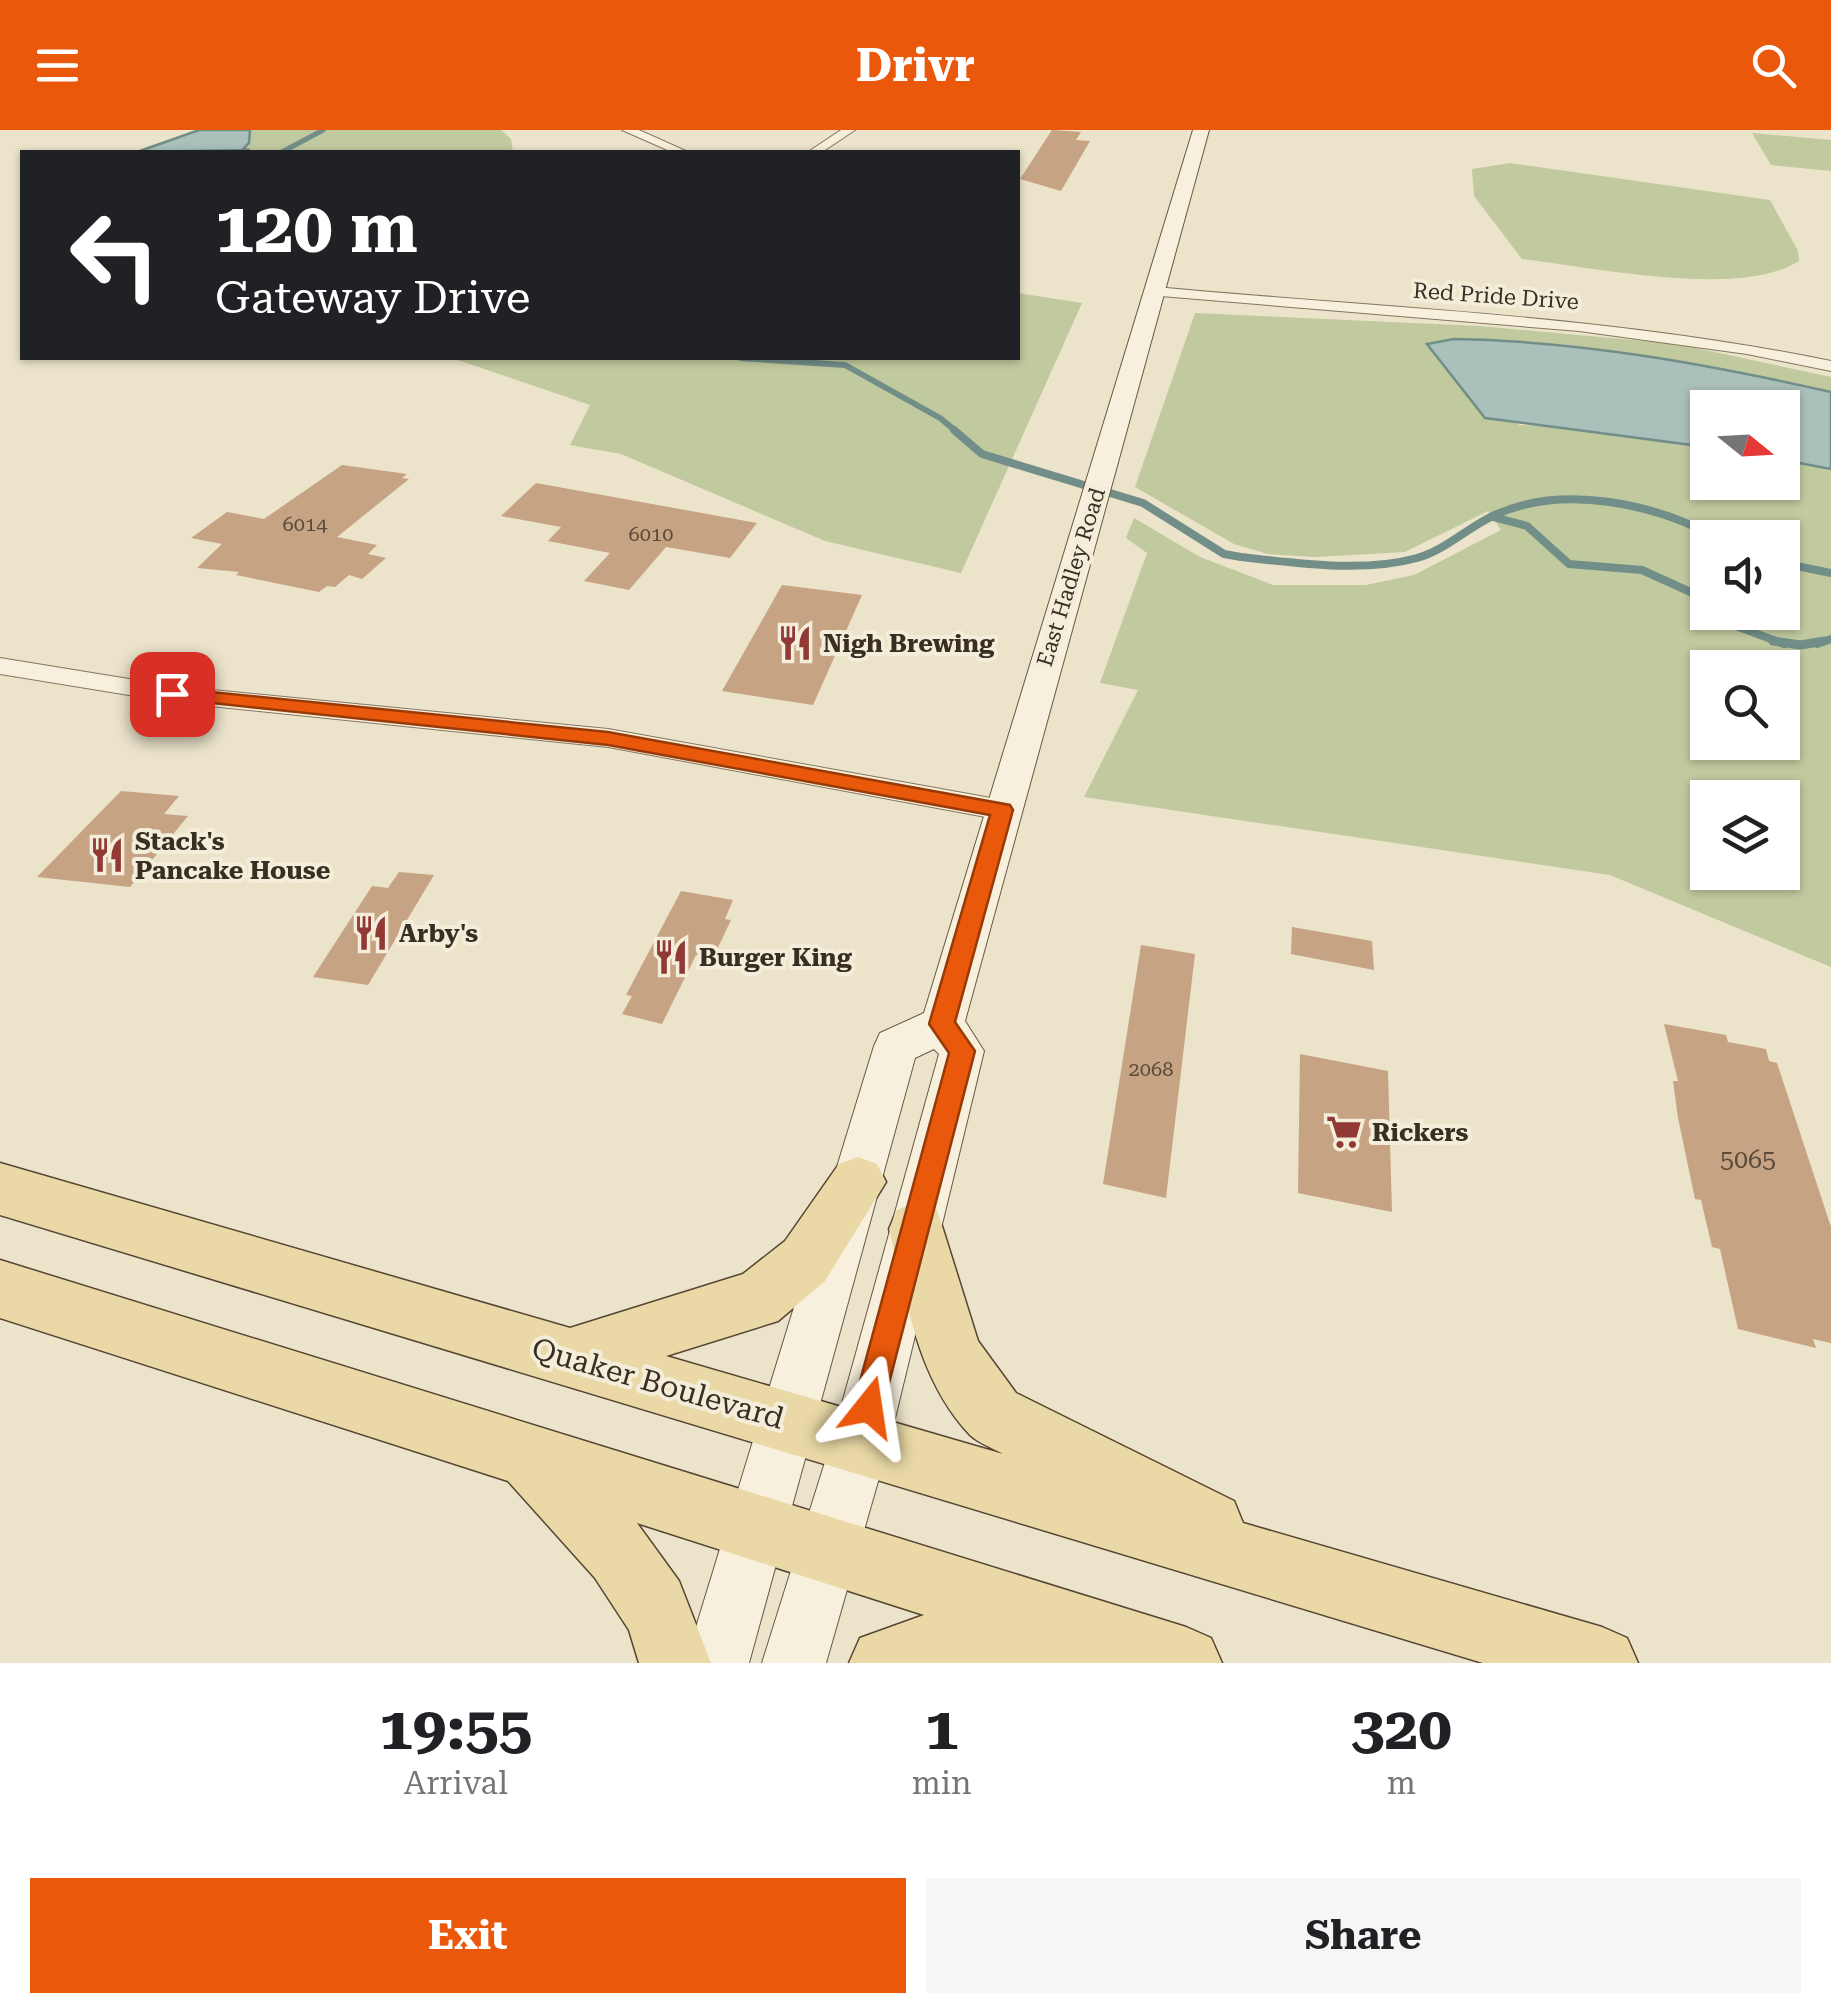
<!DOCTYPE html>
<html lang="en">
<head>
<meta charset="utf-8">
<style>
	:root { --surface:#fff; --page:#f6f6f6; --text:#202124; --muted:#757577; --accent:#ea580c }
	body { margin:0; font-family:"Roboto Serif",serif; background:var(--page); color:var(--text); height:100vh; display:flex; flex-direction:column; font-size:38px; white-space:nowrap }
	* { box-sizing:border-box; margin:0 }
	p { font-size:32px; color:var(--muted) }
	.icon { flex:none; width:55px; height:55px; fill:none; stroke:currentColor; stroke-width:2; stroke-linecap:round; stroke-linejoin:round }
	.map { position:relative; height:1533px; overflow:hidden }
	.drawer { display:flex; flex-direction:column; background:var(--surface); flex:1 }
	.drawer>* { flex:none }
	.hud { position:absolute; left:20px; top:20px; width:1000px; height:210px; border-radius:0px; box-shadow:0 2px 8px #0004; background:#202124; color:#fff; overflow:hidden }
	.needle { width:65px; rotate:108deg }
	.fabs { position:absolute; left:1690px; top:260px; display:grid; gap:20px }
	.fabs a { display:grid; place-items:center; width:110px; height:110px; border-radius:0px; background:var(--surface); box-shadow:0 2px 8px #0004; font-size:50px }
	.pin { position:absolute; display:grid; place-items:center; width:85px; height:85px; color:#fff; margin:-42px; border-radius:20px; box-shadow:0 5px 15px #0006 }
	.me { position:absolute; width:110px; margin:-55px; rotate:15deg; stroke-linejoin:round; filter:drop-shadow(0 0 8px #0008) }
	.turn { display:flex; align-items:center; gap:35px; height:210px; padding:0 30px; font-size:45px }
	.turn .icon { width:130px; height:130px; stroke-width:2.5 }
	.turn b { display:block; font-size:70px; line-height:85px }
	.eta { display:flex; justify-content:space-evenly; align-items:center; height:170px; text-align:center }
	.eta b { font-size:60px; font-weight:700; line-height:70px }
	.cta { display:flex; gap:20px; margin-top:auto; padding:20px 30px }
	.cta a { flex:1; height:115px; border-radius:0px; background:var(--accent); color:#fff; font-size:40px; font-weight:700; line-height:115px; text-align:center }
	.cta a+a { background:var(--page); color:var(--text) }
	header { display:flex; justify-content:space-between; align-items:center; height:130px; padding:0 30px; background:var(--accent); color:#fff; font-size:45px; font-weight:700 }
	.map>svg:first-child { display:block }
	.green { fill:#c1c99e; fill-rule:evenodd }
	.water { fill:#aac0bb; stroke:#718e89; stroke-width:2.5 }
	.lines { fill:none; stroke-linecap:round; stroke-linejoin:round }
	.stream-far3 { stroke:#718e89; stroke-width:5 }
	.stream-far2 { stroke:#718e89; stroke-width:6 }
	.stream-far1 { stroke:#718e89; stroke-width:8 }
	.stream { stroke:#718e89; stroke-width:9 }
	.building { fill:#c6a383 }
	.street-casing { stroke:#867660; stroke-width:2 }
	.secondary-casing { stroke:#685843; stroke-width:2 }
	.primary-casing { stroke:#554533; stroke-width:3 }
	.street { fill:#f6f0dc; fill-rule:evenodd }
	.secondary { fill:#f6f0dc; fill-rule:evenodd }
	.primary { fill:#ead9a6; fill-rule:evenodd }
	.route { fill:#ea580c; stroke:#983908; stroke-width:2.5 }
	.labels { text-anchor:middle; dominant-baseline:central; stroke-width:8; stroke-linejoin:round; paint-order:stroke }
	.number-label { font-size:20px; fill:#5c4b3a }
	.far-street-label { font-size:22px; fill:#382e22; stroke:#f3edd9 }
	.poi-label { font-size:25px; font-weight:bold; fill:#382e22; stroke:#f3edd9; text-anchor:start }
	.near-number-label { font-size:25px; fill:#5c4b3a }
	.near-street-label { font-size:30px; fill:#382e22; stroke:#f3edd9 }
</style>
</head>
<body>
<header><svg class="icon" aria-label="menu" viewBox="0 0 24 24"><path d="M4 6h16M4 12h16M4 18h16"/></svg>Drivr<svg class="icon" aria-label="search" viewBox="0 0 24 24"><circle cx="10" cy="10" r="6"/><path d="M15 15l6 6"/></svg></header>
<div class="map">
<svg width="1831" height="1533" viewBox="0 0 1831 1533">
	<rect width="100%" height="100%" fill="#ebe3ca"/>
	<g class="green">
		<path d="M250,0H501L511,9L513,22H247L242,19L249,13Z"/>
		<path d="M1752,3L1831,10V41L1771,35Z"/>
		<path d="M1510,33L1770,70L1798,121L1799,131C1740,169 1592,137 1522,129L1474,66L1472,39Z"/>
		<path d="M1018,163L1082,173L961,443L825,411L621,324L570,315L590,275L452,228H1018Z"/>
		<path d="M1195,183L1479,196L1677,214L1831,247V262C1706,237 1581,211 1454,209L1519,295L1560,296L1707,317L1708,352H1782L1783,330L1831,339V837L1610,745L1084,667L1138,560L1100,553L1147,423L1126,408L1134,388L1200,427L1273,455H1366L1414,445L1501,400L1488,381L1405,422L1316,427L1268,424L1234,414L1135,357ZM1708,408H1782V482H1708ZM1708,538H1782V612H1708ZM1708,668H1782V742H1708Z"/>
	</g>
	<g class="water">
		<path d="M199,0H250L249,13L243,19L250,20L137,22Z"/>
		<path d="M1454,209C1580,211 1707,234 1831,262V339L1783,330L1782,278H1708L1707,317L1485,288L1427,214Z"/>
	</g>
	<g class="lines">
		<path class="stream-far3" d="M282,22L323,0"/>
		<path class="stream-far2" d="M741,228L845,235L940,288L957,302"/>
		<g class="stream-far1">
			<path d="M954,300L982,324L1143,373L1224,424L1241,427C1295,433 1363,443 1417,428C1446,420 1469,396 1497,384C1565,354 1655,374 1718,408"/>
			<path d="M1493,387L1527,396L1569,434L1642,440L1708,470"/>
			<path d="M1782,433L1831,443"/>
			<path d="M1711,482L1712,487L1784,514"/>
			<path d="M1817,514L1831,509"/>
		</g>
		<path class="stream" d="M1773,511L1801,515L1824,511"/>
	</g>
	<g class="building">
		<path d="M1052,0L1081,2L1076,10L1090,11L1061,61L1020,49Z"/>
		<path d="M342,335L407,344L402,348L409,349L337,407L377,415L368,424L386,428L362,449L349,445L335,457L327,456L319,462L236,445L239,442L197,438L222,414L191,408L227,382L264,389Z"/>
		<path d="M536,353L757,393L730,428L666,417L629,460L584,451L610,423L548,411L561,397L501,386Z"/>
		<path d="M782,455L862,465L813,575L722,561Z"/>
		<path d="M121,661L179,666L164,684L188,686L130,757L37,747Z"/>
		<path d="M399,742L434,745L368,855L313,847L372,756L388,758Z"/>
		<path d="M681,761L733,770L725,789L731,790L713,828L696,825L662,894L622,884L632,866L626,865Z"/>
		<path d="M1292,797L1372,811L1374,840L1291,824Z"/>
		<path d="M1141,815L1195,824L1166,1068L1103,1054Z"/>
		<path d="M1664,894L1726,905L1728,912L1766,919L1769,931L1777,933L1831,1097V1213L1813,1209L1816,1218L1738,1199L1720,1119L1712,1117L1701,1070L1695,1069L1678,988L1673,951H1678Z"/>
		<path d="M1300,924L1388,941L1392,1082L1298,1063Z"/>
	</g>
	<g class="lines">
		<defs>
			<g id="street">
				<path d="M622,0H639L688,22H672Z"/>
				<path d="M841,0H855L822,22H808Z"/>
				<path d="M1155,157C1381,178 1608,185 1831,231V241L1747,224L1579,201L1149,165V159Z"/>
				<path d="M0,528L172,556L608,599L1002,670L1012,673L1016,680L1012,687L1002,690L608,617L172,572L0,544Z"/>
			</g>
			<path id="secondary" d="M1193,0H1209L965,891L984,921L889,1313L826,1533H762L831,1313L939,924L934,919L915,928L749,1533H685L874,916L880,903L924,883Z"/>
			<g id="primary">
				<path d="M858,1027L877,1034L886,1052L825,1151L778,1191L666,1226L1003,1324C993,1318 978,1313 970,1305C917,1249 907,1170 889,1099L897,1080L917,1072L937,1080L978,1211L1016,1263L1234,1371L1243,1393L1602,1497L1627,1508L1638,1533H1483L0,1085V1033L570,1198L743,1144L785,1111L839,1034Z"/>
				<path d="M0,1130L1186,1497L1211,1508L1222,1533H849L860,1508L924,1485L637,1393L679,1451L711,1533H639L629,1500L595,1448L508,1351L0,1188Z"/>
			</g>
		</defs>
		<use href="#street" class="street-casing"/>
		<use href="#secondary" class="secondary-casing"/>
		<use href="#primary" class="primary-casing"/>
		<use href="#street" class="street"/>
		<use href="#secondary" class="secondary"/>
		<use href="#primary" class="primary"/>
	</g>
	<path class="route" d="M172,558L608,602L1010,675L1013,680L955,892L975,921L880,1288L869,1293L858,1288L853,1277L949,923L929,894L990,685L608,615L165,568V559Z"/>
	<defs>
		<symbol id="restaurant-bare" viewBox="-9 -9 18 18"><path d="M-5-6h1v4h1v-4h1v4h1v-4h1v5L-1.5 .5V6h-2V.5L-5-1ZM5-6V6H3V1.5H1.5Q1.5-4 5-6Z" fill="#903935" stroke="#f3edd9" stroke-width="2.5" paint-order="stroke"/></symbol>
		<symbol id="supermarket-bare" viewBox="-9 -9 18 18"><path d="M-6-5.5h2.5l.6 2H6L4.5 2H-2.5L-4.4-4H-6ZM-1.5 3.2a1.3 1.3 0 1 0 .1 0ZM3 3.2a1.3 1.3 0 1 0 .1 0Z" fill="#903935" stroke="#f3edd9" stroke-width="2.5" paint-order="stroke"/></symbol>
	</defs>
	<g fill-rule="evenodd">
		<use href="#restaurant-bare" x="770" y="488" width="50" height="50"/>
		<use href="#restaurant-bare" x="82" y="700" width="50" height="50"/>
		<use href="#restaurant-bare" x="346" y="778" width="50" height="50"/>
		<use href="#restaurant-bare" x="646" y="802" width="50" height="50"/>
		<use href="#supermarket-bare" x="1319" y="977" width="50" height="50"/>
	</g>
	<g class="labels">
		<g class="number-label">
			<text x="305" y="394">6014</text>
			<text x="651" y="404">6010</text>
			<text x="1151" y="939">2068</text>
		</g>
		<g class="far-street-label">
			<text transform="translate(1496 166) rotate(4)">Red Pride Drive</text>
			<text transform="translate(1071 447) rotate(-73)">East Hadley Road</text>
		</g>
		<g class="poi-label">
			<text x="823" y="513">Nigh Brewing</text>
			<text x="135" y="711">Stack's<tspan x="135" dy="29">Pancake House</tspan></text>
			<text x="399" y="803">Arby's</text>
			<text x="699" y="827">Burger King</text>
			<text x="1372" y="1002">Rickers</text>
		</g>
		<g class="near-number-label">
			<text x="1748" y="1029">5065</text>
		</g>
		<g class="near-street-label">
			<text transform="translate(658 1253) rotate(16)">Quaker Boulevard</text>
		</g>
	</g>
</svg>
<div class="fabs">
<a><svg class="needle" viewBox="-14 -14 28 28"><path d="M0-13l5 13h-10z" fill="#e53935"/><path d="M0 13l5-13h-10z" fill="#757577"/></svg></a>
<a><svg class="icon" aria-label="sound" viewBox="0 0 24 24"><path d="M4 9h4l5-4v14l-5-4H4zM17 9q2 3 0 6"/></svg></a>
<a><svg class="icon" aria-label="search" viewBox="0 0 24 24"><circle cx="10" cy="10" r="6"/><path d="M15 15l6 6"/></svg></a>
<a><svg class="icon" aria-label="layers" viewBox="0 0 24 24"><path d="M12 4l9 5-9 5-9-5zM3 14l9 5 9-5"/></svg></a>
</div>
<div class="pin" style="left:172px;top:564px;background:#d93025"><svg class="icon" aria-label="arrive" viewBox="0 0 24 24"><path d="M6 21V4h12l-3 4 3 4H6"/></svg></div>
<svg class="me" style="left:869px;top:1277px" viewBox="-20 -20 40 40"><path d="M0-17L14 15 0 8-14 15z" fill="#ea580c" stroke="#fff" stroke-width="4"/></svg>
<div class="hud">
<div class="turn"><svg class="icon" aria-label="left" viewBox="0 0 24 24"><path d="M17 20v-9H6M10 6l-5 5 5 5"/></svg><div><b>120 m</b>Gateway Drive</div></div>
</div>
</div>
<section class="drawer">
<div class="eta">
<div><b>19:55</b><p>Arrival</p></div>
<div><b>1</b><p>min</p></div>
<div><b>320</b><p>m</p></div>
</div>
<div class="cta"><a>Exit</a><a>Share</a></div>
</section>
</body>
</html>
